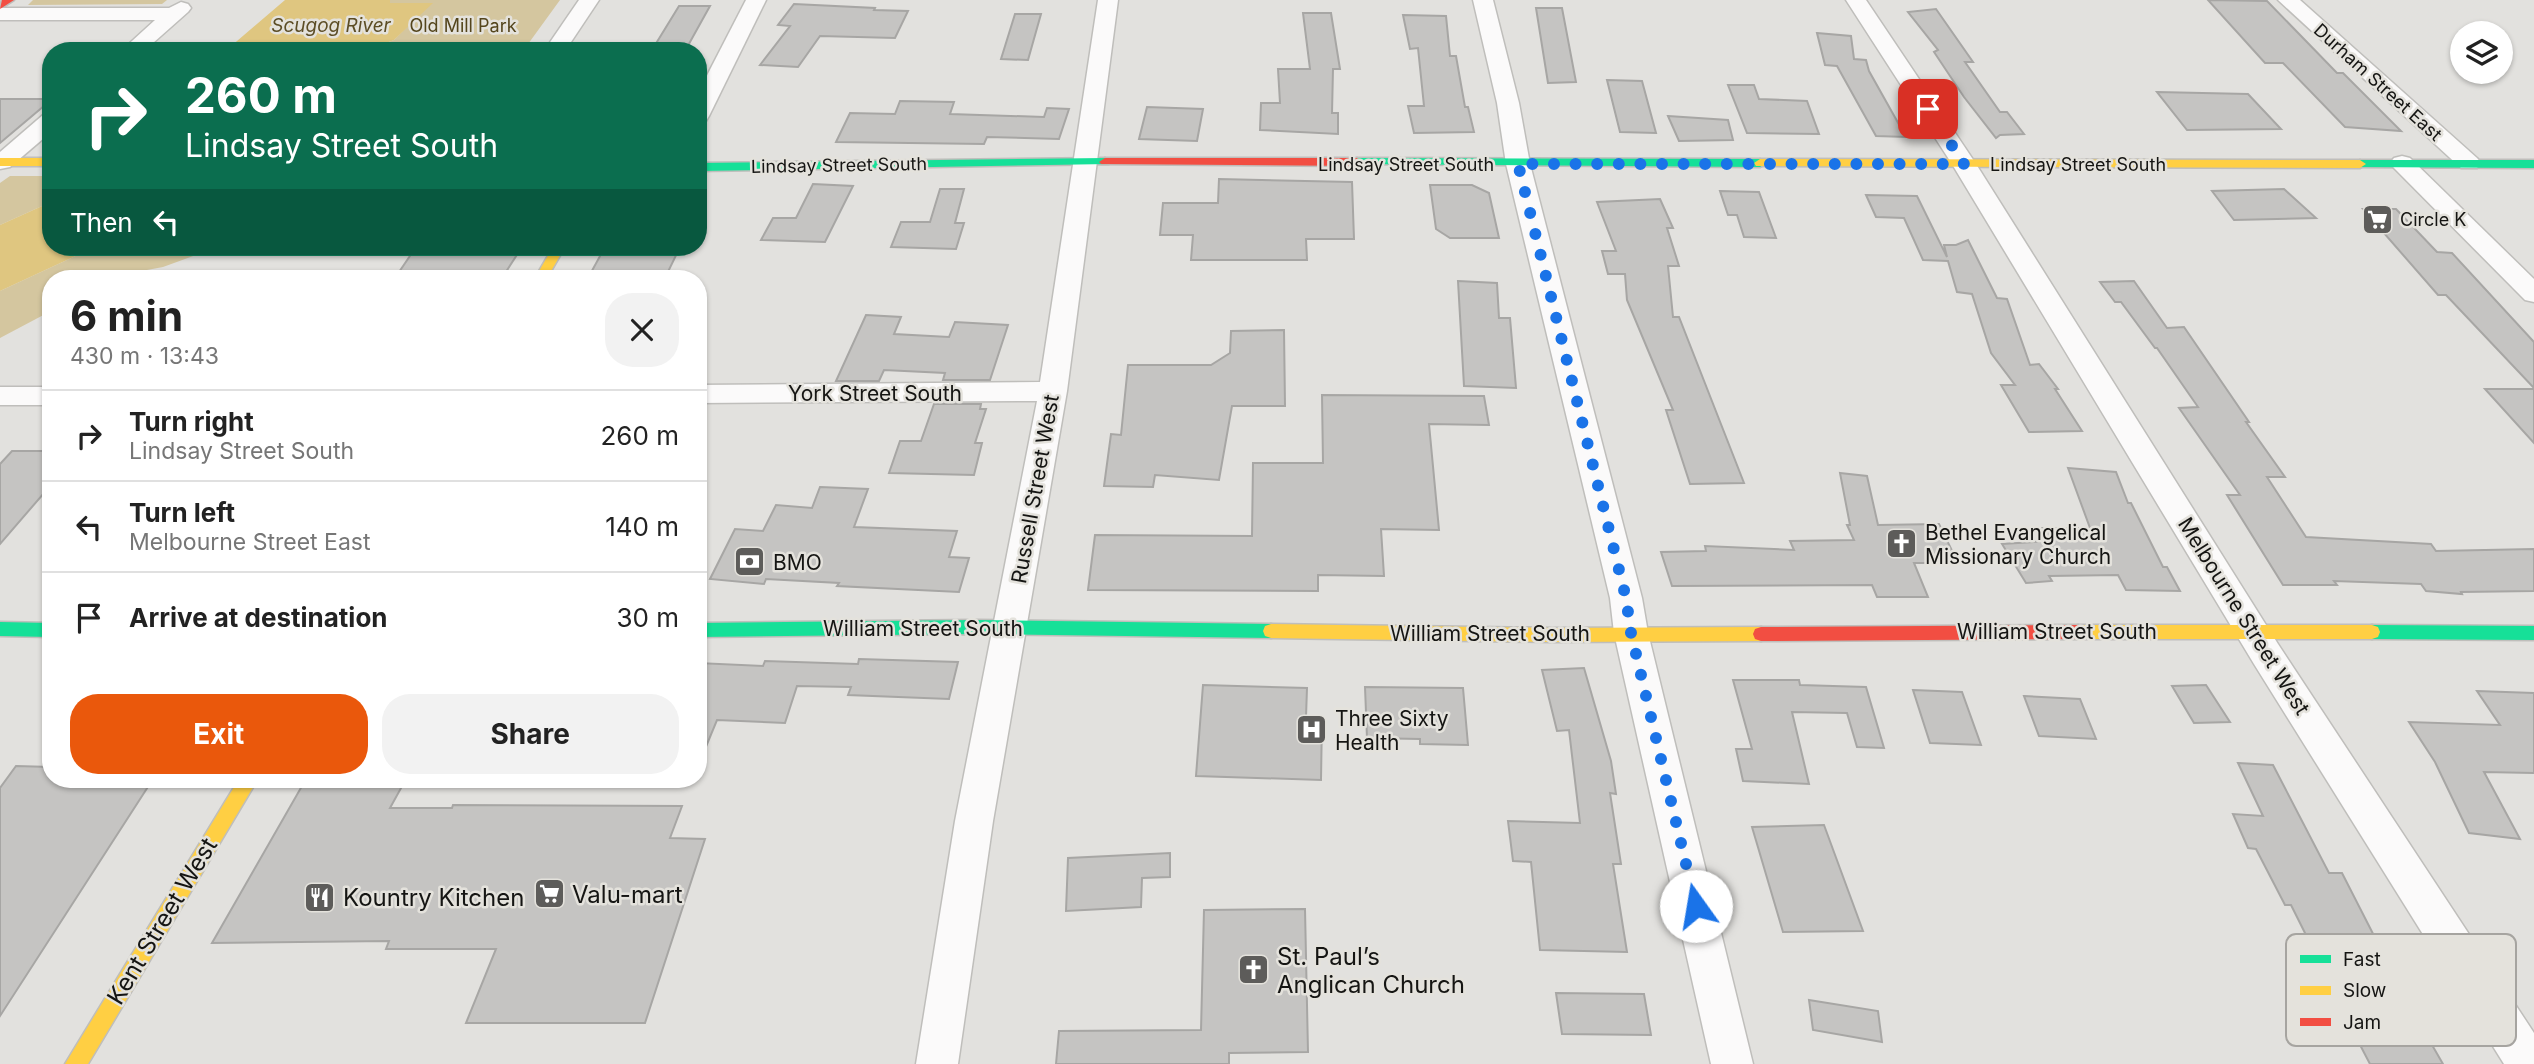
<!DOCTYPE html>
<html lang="en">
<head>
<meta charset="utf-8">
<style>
	:root { --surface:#fff; --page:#f2f2f2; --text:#222; --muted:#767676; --line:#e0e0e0; --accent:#ea580c }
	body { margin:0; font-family:Inter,sans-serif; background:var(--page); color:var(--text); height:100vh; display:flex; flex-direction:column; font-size:26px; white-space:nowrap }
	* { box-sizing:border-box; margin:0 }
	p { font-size:23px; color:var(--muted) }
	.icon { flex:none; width:38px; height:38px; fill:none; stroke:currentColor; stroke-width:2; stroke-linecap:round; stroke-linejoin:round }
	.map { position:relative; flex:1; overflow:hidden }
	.details { position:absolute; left:42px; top:270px; width:665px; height:518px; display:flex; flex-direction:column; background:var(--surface); border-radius:28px; box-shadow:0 2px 5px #0004 }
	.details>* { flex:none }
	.banner { position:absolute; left:42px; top:42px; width:665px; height:214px; border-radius:28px; box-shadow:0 2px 5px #0004; background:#0b6e4f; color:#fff; overflow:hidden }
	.buttons { position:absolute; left:2450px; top:21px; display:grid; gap:14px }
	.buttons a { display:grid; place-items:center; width:63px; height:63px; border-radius:50%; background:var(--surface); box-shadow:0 2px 5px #0004; font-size:35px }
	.pin { position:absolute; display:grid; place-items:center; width:60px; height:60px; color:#fff; margin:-30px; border-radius:14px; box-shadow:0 4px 10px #0006 }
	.me { position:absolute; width:77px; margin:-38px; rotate:347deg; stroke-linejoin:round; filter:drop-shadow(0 0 5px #0008) }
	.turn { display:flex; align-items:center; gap:24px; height:147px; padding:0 28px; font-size:32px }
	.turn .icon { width:91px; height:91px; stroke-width:2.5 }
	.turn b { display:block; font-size:49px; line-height:60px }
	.then { display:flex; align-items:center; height:66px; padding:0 28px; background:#0003; gap:14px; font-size:26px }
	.round { display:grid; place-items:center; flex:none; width:74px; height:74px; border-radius:28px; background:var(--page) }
	.overview { display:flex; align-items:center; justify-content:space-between; height:119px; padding:0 28px }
	h1 { font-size:42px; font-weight:700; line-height:52px }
	.primary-button { display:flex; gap:14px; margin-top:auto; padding:14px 28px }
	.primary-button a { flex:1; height:80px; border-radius:28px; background:var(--accent); color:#fff; font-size:28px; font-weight:700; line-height:80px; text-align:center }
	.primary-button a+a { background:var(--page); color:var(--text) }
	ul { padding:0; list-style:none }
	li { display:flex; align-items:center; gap:21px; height:91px; padding:0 28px; border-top:2px solid var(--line) }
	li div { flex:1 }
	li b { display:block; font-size:26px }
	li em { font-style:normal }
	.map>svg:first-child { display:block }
	.green { fill:#d4c69f }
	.water { fill:#dfc680 }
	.building { fill:#c5c4c2; stroke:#a7a6a4; stroke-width:2 }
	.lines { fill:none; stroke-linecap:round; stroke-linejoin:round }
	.street-casing { stroke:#bfbebb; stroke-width:3 }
	.fast-casing { stroke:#bfbebb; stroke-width:3 }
	.slow-casing { stroke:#bfbebb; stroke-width:3 }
	.jam-casing { stroke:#bfbebb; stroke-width:3 }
	.street { fill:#fbfafa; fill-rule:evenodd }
	.fast { fill:#16e098; fill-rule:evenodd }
	.slow { fill:#ffcf43; fill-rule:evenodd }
	.jam { fill:#f24e42; fill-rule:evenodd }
	.route { stroke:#1a73e8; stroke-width:12; stroke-dasharray:0 21.6 }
	.labels { text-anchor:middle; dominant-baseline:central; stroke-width:5; stroke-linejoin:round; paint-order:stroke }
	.far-park-label { font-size:18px; fill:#54451c; stroke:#e4e2dc }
	.far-street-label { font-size:18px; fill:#151513; stroke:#e4e2dc }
	.far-poi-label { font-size:18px; fill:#151513; stroke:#e4e2dc; text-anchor:start }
	.far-water-label { font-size:19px; font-style:italic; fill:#5c4d25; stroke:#e4e2dc }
	.street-label { font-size:21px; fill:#151513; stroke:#e4e2dc }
	.poi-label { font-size:21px; fill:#151513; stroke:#e4e2dc; text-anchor:start }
	.near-poi-label { font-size:24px; fill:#151513; stroke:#e4e2dc; text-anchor:start }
	.near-street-label { font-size:24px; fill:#151513; stroke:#e4e2dc }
	.key { fill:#e4e2dc; stroke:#a6a4a0; stroke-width:2 }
	.key-label { font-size:19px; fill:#151513 }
</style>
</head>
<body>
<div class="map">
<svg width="2534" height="1064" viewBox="0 0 2534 1064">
	<rect width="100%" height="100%" fill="#e2e1de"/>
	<g class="green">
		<path d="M33,0H167L162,4L28,5Z"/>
		<path d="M390,0H560L523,51H365L394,40L431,3H389Z"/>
		<path d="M10,176H51V202L0,225V183Z"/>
		<path d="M95,247H218L163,267L104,278H51V311L0,338V291Z"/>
	</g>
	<g class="water">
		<path d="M285,0H390V3H433L394,40L365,51H237L230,47Z"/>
		<path d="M51,202V247H95L0,291V225Z"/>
	</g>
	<g class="building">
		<path d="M2208,0L2267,1L2337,73H2343L2401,131L2345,127L2283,63H2265Z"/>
		<path d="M794,4L875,8L874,10L908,11L895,38L820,36L798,67L760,65L790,26L778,25Z"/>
		<path d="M679,6H710L685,51L652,50Z"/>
		<path d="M1536,8H1562L1576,82L1548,83Z"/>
		<path d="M1936,9L1973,62H1965L2000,112H2007L2024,134L2000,135L1996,138L1964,97L1934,52L1938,50L1908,12Z"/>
		<path d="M1303,13H1331L1340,69H1333L1332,113H1338V134L1260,130L1261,103H1280L1278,69H1310Z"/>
		<path d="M1015,14H1041L1028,60L1001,59Z"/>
		<path d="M1403,15L1446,16L1450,56H1456L1465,107H1468L1474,132L1414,133L1408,106H1424L1418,48L1410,49Z"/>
		<path d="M1817,33L1851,36L1854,59L1866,60L1869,71L1906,137L1876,136L1837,66L1825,65Z"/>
		<path d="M1607,80L1642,81L1656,133L1620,132Z"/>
		<path d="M1728,85H1754L1759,99L1807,101L1819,134L1747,133Z"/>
		<path d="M2157,92L2248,94L2281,129L2187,130Z"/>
		<path d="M0,99H51V100L0,143Z"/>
		<path d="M900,101L954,102L950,114L1044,117L1047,108L1069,109L1059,139L987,137L984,144L836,142L850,113L895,114Z"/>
		<path d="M1147,107L1203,109L1197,141L1139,139Z"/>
		<path d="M1668,116L1728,120L1733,140L1679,141Z"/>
		<path d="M1219,179L1352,182L1354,239H1306L1307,260H1191L1193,235H1160L1163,203H1218Z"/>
		<path d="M813,184L853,186L825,242L761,240L773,218H796Z"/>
		<path d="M1430,185H1472L1489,193L1499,238H1450L1436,229Z"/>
		<path d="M940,189H964L955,223H964L956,249L891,247L901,222H930Z"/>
		<path d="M2284,189L2316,218L2234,220L2212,191Z"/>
		<path d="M1720,191L1759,192L1776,238L1744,237L1737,215H1728Z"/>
		<path d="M1866,195L1917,196L1947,257L1944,245H1956L1968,240L1997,298L2007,299L2030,365L2039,364L2058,389H2055L2082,431L2029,432L2001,385H2015L1991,353L1972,294L1957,292L1948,261L1923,260L1904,218L1876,217Z"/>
		<path d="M1660,199L1673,228H1667L1679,266H1668L1673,317H1679L1744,483L1690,484L1666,410H1673L1627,300L1625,274H1608L1602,251H1616L1597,202Z"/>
		<path d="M2363,209H2396L2437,252L2452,253L2534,342V388L2446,295H2438Z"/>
		<path d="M416,247H522L502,278H395Z"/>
		<path d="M605,247H680L665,278H588Z"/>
		<path d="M1458,281L1497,283L1499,318H1510L1516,388L1464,386Z"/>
		<path d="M2134,281L2167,328L2184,327L2249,422H2246L2285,477H2267L2306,537L2431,544L2436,551L2534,549V591L2461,592L2462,594L2426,591L2421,584L2334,581L2337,585H2283L2227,495H2240L2179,408L2198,407L2157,348H2155L2121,302H2115L2100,282Z"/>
		<path d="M866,315L901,317L894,334L949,337L955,322L1008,325L990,380H943L945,373L884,370L879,381H836Z"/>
		<path d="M1284,330L1285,406H1232L1219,480L1155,475L1153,487L1104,486L1111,434L1121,435L1128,365H1211L1230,353L1231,331Z"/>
		<path d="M2485,389H2534V443Z"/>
		<path d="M1322,395L1484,396L1489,425L1429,424L1439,530L1381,529L1384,576L1318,575V591L1088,590L1095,535L1252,536L1253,463H1323Z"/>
		<path d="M934,404H981L980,409H986L975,443H982L974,475L889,473L900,441H921Z"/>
		<path d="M12,451H51V493H44L0,544V464Z"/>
		<path d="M2068,468L2116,472L2128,503H2131L2163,567H2167L2180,591L2126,590L2118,575L2049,576L2052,581L2026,583L2002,544L2048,541L2041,528H2090Z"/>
		<path d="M1840,473L1867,476L1878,525L1939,524L1958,563H1914L1928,597H1877L1872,585L1672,586L1661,552L1706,551L1705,546L1794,550L1790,541L1854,540L1847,525H1850Z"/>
		<path d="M820,487L868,489L854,527L957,531L949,557L969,558L959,592L837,586L839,583L766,579L764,584L710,579L735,529L763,531L776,505L812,508Z"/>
		<path d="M859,659L958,662L949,699L848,695L851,687L797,686L785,723L717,720L698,766V663L763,666L765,661L858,664Z"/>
		<path d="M1584,668L1611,761L1616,794L1610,793L1621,864H1613L1627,952L1540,950L1531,862L1513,861L1508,821L1580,823L1569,730L1557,731L1542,670Z"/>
		<path d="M1733,680H1799L1800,685L1866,687L1884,748L1857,747L1847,713L1792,712L1809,784L1743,781L1736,749H1752Z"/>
		<path d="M1203,685L1307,688L1306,717H1322L1321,780L1196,776Z"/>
		<path d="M2206,685L2230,722L2194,723L2172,686Z"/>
		<path d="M1365,687L1463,688L1468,745L1420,744V739L1367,738Z"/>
		<path d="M1913,690L1962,692L1981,745L1930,743Z"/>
		<path d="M2477,691L2534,693V773L2484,772L2520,839L2469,833L2435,762L2409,722L2500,725Z"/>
		<path d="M2024,696L2080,699L2096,739L2039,736Z"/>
		<path d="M2238,763L2273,765L2329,873H2342L2390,967H2387L2443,1064H2370L2347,1020L2303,1019L2287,989H2333L2291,905H2285L2256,849L2248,848L2233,814L2263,816Z"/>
		<path d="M16,766L51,767V779H153L0,1016V788Z"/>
		<path d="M306,779H406L390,808H452L453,805L682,806L670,838L705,839L645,1023H466L496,949H386L389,941L212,943Z"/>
		<path d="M1824,825L1863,931L1783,932L1752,827Z"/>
		<path d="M1170,853V877L1142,878L1141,907L1066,911L1068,858Z"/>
		<path d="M1305,909L1308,1052L1229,1053V1064H1056L1059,1031L1201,1030L1204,910Z"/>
		<path d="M1556,993L1644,994L1651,1035L1562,1034Z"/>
		<path d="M1809,1000L1878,1011L1882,1042L1813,1030Z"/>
	</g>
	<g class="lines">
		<defs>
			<g id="street">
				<path d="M579,0H599L565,51H544Z"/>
				<path d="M746,0H766L709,116L706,121L698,123V93Z"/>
				<path d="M1098,0H1118L1067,391L993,821L958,1064H916L955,821L1037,401L698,403V385L1040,382Z"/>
				<path d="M1473,0H1493L1519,103L1530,164L1642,598L1648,633L1753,1064H1711L1614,633L1610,598L1506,164L1497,103Z"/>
				<path d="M1846,0H1866L1976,164L2278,644L2534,1033V1064H2504L2254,664L1952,164Z"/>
				<path d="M2278,0H2300L2477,158L2481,163L2477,168H2461Z"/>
				<path d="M181,2L188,4L191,8L188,12L144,51H121L155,20H0V8H169Z"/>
				<path d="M51,113V132L10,167L0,169V152L43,115Z"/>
				<path d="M2402,156L2410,158L2534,279V302L2525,300L2394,168L2390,163L2394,158Z"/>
				<rect x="0" y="387" width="51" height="18"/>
			</g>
			<g id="fast">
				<path d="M1105,158L1111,162L1109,164L698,171V163Z"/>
				<path d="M1357,158L1760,159L1766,163L1760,167L1353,164L1351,162Z"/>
				<path d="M2360,160H2534V168L2356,167L2354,164Z"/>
				<path d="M976,620L1271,624L1277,626L1279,631L1277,636L1271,638L976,634L698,637V623Z"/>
				<path d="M0,622L51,623V637L0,636Z"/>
				<path d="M2372,625L2534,626V640L2372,639L2366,637L2364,632L2366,627Z"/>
			</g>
			<g id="slow">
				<rect x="0" y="158" width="51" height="8"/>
				<path d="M1760,159L2360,160L2366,164L2360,168L1756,166L1754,163Z"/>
				<path d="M553,247H565L547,278H535Z"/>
				<path d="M1271,624L1552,628L1761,627L1767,629L1769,634L1767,639L1761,641L1552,642L1271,638L1265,636L1263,631L1265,626Z"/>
				<path d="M2078,625H2372L2378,627L2380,632L2378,637L2372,639H2078L2072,637L2070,632L2072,627Z"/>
				<path d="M239,779H258L88,1064H65Z"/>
			</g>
			<g id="jam">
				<path d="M2,0H14L0,9Z"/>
				<path d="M1105,158H1357L1363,162L1357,166L1101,164L1099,162Z"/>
				<path d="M2078,625L2084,627L2086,632L2084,637L2078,639L1761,641L1755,639L1753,634L1755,629L1761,627Z"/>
			</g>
		</defs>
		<use href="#street" class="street-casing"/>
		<use href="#fast" class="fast-casing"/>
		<use href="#slow" class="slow-casing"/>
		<use href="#jam" class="jam-casing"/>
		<use href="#street" class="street"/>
		<use href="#fast" class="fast"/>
		<use href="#slow" class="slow"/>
		<use href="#jam" class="jam"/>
	</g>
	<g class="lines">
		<path class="route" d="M1696,906L1631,633L1626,598L1518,164H1964L1928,109"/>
	</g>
	<defs>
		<symbol id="supermarket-square" viewBox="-11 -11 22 22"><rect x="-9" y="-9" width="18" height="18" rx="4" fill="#5d5c5a" stroke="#e4e2dc"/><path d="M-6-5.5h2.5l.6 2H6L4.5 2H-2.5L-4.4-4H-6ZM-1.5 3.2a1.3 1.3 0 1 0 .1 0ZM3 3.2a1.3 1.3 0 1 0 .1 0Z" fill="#fff"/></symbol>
		<symbol id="church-square" viewBox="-11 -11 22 22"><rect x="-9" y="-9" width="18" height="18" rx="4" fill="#5d5c5a" stroke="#e4e2dc"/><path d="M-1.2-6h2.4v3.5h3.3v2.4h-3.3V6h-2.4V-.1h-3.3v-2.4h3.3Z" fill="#fff"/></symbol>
		<symbol id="bank-square" viewBox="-11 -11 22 22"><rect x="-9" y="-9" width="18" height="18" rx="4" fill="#5d5c5a" stroke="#e4e2dc"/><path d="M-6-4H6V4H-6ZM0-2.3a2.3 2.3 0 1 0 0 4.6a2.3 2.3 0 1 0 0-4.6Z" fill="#fff"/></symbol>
		<symbol id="hospital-square" viewBox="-11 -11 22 22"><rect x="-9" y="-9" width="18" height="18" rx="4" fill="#5d5c5a" stroke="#e4e2dc"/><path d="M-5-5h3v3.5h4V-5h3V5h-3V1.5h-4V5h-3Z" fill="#fff"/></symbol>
		<symbol id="restaurant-square" viewBox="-11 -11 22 22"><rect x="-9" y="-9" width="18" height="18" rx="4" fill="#5d5c5a" stroke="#e4e2dc"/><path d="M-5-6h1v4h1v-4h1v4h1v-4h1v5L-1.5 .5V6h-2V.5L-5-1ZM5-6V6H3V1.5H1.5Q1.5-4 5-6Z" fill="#fff"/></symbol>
	</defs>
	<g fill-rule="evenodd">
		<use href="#supermarket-square" x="2360" y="202" width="35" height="35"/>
		<use href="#church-square" x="1884" y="526" width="35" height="35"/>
		<use href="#bank-square" x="732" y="544" width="35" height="35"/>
		<use href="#hospital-square" x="1294" y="712" width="35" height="35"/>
		<use href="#supermarket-square" x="532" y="876" width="35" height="35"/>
		<use href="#restaurant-square" x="302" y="880" width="35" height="35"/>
		<use href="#church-square" x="1236" y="952" width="35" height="35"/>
	</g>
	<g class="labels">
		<g class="far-park-label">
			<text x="463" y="25">Old Mill Park</text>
		</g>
		<g class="far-street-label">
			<text transform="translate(2378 82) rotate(42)">Durham Street East</text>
			<text x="1406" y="164">Lindsay Street South</text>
			<text x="2078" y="164">Lindsay Street South</text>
			<text transform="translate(839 165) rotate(-1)">Lindsay Street South</text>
		</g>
		<g class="far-poi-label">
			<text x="2400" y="219">Circle K</text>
		</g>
		<g class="far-water-label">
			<text x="331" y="25">Scugog River</text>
		</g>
		<g class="street-label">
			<text x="875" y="393">York Street South</text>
			<text transform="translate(1035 489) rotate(-80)">Russell Street West</text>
			<text transform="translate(2244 616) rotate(58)">Melbourne Street West</text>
			<text x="923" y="628">William Street South</text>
			<text x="2057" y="631">William Street South</text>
			<text x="1490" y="633">William Street South</text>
		</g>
		<g class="poi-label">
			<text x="1925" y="532">Bethel Evangelical<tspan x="1925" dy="24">Missionary Church</tspan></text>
			<text x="773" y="562">BMO</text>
			<text x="1335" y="718">Three Sixty<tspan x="1335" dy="24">Health</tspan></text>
		</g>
		<g class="near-poi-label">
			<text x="572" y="894">Valu-mart</text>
			<text x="343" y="897">Kountry Kitchen</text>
			<text x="1277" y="956">St. Paul’s<tspan x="1277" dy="28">Anglican Church</tspan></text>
		</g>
		<g class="near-street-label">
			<text transform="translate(162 921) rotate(-59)">Kent Street West</text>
		</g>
	</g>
	<rect x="2286" y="934" width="230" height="112" rx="10" class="key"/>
	<rect x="2300" y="955" width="31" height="8" fill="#16e098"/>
	<rect x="2300" y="986" width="31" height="9" fill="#ffcf43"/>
	<rect x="2300" y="1018" width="31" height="8" fill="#f24e42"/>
	<g class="key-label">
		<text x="2343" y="966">Fast</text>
		<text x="2343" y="997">Slow</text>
		<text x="2343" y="1029">Jam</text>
	</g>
</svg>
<div class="buttons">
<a><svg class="icon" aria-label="layers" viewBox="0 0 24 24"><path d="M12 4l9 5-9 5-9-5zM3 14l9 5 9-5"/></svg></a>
</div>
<div class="pin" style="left:1928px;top:109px;background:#d93025"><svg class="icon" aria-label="arrive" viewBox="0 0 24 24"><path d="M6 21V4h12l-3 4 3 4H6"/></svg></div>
<svg class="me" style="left:1696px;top:906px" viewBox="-20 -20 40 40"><circle r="19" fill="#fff"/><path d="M0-13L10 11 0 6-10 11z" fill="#1a73e8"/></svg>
<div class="banner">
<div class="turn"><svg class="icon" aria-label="right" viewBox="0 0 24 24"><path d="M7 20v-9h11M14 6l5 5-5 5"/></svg><div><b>260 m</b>Lindsay Street South</div></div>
<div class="then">Then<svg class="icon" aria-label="left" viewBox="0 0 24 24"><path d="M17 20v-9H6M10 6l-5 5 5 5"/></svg></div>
</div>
<section class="details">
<div class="overview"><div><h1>6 min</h1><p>430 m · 13:43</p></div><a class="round"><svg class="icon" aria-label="close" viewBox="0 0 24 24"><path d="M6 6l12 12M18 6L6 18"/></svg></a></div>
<ul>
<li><svg class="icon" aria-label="right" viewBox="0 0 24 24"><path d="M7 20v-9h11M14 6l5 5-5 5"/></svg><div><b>Turn right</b><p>Lindsay Street South</p></div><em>260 m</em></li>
<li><svg class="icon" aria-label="left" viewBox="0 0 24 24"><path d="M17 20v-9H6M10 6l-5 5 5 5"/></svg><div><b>Turn left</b><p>Melbourne Street East</p></div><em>140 m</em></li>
<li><svg class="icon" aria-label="arrive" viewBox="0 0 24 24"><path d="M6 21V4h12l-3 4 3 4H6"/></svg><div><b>Arrive at destination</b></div><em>30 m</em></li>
</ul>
<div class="primary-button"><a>Exit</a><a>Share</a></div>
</section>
</div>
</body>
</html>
